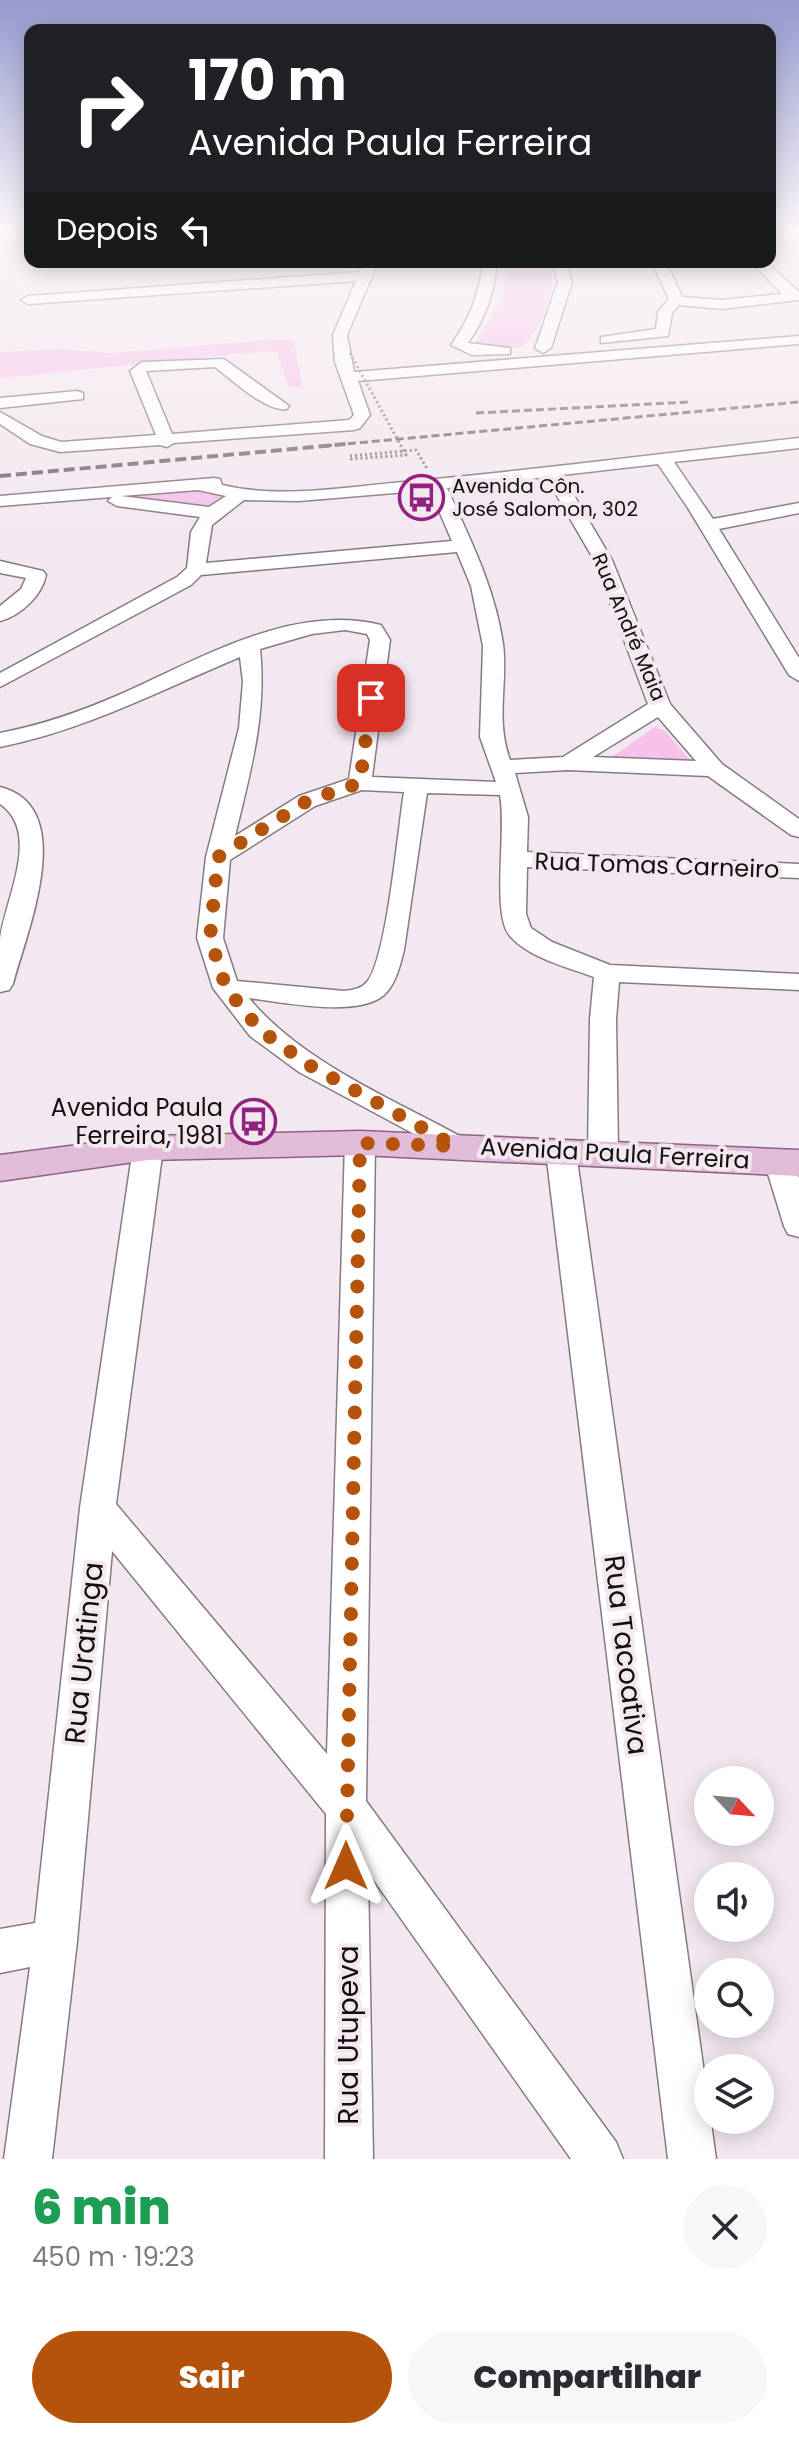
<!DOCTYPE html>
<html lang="pt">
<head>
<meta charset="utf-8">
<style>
	:root { --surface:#fff; --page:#f7f7f7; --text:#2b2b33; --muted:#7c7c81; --accent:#b45309 }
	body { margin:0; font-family:Poppins,sans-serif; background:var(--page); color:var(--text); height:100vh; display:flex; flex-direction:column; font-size:30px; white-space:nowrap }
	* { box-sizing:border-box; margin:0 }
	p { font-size:26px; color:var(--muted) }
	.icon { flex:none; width:44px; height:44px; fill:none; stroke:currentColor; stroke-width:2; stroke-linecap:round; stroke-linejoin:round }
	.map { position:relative; height:2159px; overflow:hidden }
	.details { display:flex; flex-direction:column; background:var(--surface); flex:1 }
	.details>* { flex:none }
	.guide { position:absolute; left:24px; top:24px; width:752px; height:244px; border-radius:16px; box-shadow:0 4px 20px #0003; background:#202124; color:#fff; overflow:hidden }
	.needle { width:52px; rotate:116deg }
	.tools { position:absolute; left:694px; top:1766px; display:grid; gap:16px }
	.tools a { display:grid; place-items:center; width:80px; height:80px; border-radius:50%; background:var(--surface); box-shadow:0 4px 20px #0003; font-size:40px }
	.pin { position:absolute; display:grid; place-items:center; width:68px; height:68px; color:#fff; margin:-34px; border-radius:16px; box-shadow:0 4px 12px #0006 }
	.me { position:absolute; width:88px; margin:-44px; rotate:0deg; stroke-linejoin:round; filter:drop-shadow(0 0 6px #0008) }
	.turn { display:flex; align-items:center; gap:28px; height:168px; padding:0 32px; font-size:36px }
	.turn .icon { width:104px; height:104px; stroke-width:2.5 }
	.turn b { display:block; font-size:56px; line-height:68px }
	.then { display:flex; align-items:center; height:76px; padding:0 32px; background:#0003; gap:16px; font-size:30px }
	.round { display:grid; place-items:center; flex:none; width:84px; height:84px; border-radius:42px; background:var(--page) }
	.headline { display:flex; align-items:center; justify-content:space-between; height:136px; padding:0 32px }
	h1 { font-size:48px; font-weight:800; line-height:60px; color:#1e9e55 }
	.action { display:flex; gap:16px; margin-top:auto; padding:16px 32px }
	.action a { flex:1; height:92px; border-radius:48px; background:var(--accent); color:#fff; font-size:32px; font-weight:800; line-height:92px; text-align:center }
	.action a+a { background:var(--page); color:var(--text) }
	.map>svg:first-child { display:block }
	.green { fill:#f7c1e9 }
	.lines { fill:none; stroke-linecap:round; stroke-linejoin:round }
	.minor-casing { stroke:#867b82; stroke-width:3 }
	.major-casing { stroke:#8c6281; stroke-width:3 }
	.path { stroke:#867e84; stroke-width:3; stroke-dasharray:2 3; stroke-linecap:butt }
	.minor { fill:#fff; fill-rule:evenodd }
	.major { fill:#e1bcd8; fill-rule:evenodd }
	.rail-far1 { stroke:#746d72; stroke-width:3; stroke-dasharray:8 4; stroke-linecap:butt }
	.rail { stroke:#746d72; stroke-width:4; stroke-dasharray:11 5; stroke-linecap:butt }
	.path-bridge { stroke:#867e84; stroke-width:3; stroke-dasharray:2 3; stroke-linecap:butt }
	.route { stroke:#b45309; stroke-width:14; stroke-dasharray:0 25.2 }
	.labels { text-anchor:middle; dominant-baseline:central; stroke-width:8; stroke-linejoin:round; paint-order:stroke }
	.far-poi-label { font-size:20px; fill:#120e11; stroke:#f3e8f0; text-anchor:start }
	.far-street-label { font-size:20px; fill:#120e11; stroke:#f3e8f0 }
	.street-label { font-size:24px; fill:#120e11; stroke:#f3e8f0 }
	.poi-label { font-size:24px; fill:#120e11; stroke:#f3e8f0; text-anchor:end }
	.near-street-label { font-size:28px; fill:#120e11; stroke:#f3e8f0 }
</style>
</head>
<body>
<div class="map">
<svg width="799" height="2159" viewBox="0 0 799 2159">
	<rect width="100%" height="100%" fill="#f3e8f0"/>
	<g class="green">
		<path d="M507,262H549C559,287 541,328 523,347L477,348L476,341L503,297Z"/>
		<path d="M281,339L294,341L302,387L288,386L277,353L266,351L0,378V352L59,349L111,353Z"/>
		<path d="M203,489L220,494L222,500L211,508L110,496Z"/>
		<path d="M655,727L665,731L689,759L687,762L609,759Z"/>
	</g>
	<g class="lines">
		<defs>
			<g id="minor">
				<path d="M364,262H378L347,335L354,372L799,336V344L358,381L370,415L360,428L354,430L174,443L167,447L160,445L60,452L30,444L0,424V412L42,436L61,442L156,435L130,371L142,362L224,359L289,406L287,409C267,413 231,379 215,367L146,371L172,434L349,420L354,415L335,362L333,335L356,281L28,304L21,300L28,296L360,272Z"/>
				<path d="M483,262H497C494,294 486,317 468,343L510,348V354L472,355L451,345C470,318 479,295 483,262Z"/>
				<path d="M552,262H566L572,282L551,348L543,353L535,348L558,282Z"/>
				<path d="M652,262H666L682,297L722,300L782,294L751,262H766L799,292V300L722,309L679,305L672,313L668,336L601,343V337L656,329L658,312L669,299Z"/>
				<path d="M77,391L83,393V399L0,408V398Z"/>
				<path d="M799,438V448L674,462L713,519L799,503V513L719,529L799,658V681L789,675L688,508L658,464L562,475L612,560L670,704L722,764L799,819V837L791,835L708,776L568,770L515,773L528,817L527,852L799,864V878L527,867L526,914L531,928L552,942L610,965L799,974V990L619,982L616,1019L618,1152L613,1159L603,1162L593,1159L588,1152L590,1019L594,977C567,967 529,958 510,936C491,914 507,830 500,795L427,793L404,950C400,965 396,984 384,995C357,1018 282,1002 249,998C301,1062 393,1099 465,1139L470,1146L465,1153L455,1156L299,1072L250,1036L213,988L197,938L206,857L239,728L243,682L240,657C161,690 85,730 0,747V733C42,725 82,711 121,694C200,659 292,603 381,625L390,640L372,777L496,782L480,737L483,646L471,586L457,552L201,575L191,585L0,687V673L177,577L187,568L191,532L200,517L117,506L108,501L112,497L0,506V496L214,478L220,479L222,485C281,499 344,487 404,482C536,470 667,453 799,438ZM546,477L594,560L648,704L563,757L510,760C495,718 508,685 503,644C495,588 470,539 447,488ZM198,490L226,496L209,507L121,496ZM430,490L452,541L206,563L212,525L244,500L299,501ZM345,630L367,634L370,640L349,779L299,796L235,836C250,773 267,715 260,649L312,634ZM658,717L696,761L593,757ZM362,790L404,792C398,828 387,958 367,982C361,989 352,990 344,991L237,981L223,938L230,860L315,806Z"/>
				<path d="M0,561L43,571L46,575C42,596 20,616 0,621V606L21,589L26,578L0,573Z"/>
				<path d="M0,787C80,807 26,933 13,984L9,990L0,992C0,976 0,958 0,941C3,903 43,833 0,804Z"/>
				<path d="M360,1133L370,1136L375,1143L366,1801L616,2142L623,2159H571L368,1872L373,2159H325L326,1814L112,1551L77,1941L52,2159H4L30,1967L0,1973V1929L35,1923L80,1508L133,1148L138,1141L148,1138L158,1141L163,1148L116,1504L327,1754L345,1143L350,1136Z"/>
				<path d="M561,1142L571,1145L576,1152L716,2159H668L546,1152L551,1145Z"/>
				<path d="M779,1151L789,1154L799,1178V1237L788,1234L784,1226L764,1161L769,1154Z"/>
			</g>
			<path id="major" d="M360,1131L799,1150V1176L360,1155L148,1160L0,1181V1155L148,1136Z"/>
		</defs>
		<use href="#minor" class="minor-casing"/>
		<use href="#major" class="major-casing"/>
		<path class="path" d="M350,456L416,450L428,470"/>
		<use href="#minor" class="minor"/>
		<use href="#major" class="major"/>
		<g class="rail-far1">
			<path d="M476,413L689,402"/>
			<path d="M324,446L799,402"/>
		</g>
		<path class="rail" d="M0,476L346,444"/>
		<path class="path-bridge" d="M350,353L406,455L351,459L350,456"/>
	</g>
	<linearGradient id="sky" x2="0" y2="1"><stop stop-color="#9599ce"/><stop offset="0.43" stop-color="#faf5f8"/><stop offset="1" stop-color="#faf5f8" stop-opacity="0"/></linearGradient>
	<rect width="799" height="531" fill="url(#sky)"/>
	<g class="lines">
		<path class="route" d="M346,1866L360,1143L455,1146L309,1065L260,1030L226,988L210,938L218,857L307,801L360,783L371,698"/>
	</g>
	<defs>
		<symbol id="bus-ring" viewBox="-11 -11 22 22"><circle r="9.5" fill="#f3e8f0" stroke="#932180" stroke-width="1.5"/><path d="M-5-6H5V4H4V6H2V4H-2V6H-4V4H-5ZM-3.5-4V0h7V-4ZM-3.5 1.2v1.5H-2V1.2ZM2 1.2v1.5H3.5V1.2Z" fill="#932180"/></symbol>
	</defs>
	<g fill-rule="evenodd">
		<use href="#bus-ring" x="396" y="472" width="51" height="51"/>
		<use href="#bus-ring" x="228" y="1096" width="51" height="51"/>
	</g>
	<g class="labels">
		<g class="far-poi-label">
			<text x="452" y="486">Avenida Côn.<tspan x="452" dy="23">José Salomon, 302</tspan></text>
		</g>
		<g class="far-street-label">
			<text transform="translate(629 627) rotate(67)">Rua André Maia</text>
		</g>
		<g class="street-label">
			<text transform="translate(657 865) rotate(2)">Rua Tomas Carneiro</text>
			<text transform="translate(615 1153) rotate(3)">Avenida Paula Ferreira</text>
		</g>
		<g class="poi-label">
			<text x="223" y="1107">Avenida Paula<tspan x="223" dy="28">Ferreira, 1981</tspan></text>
		</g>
		<g class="near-street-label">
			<text transform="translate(84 1653) rotate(-84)">Rua Uratinga</text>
			<text transform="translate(626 1655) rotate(83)">Rua Tacoativa</text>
			<text transform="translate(348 2035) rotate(-90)">Rua Utupeva</text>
		</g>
	</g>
</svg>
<div class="tools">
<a><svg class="needle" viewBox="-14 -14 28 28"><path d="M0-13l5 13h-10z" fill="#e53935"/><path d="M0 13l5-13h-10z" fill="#7c7c81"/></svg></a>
<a><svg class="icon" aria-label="sound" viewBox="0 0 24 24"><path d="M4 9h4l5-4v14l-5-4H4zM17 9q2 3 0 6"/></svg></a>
<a><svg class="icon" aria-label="search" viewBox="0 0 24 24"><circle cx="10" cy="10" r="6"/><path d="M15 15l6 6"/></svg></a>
<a><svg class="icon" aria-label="layers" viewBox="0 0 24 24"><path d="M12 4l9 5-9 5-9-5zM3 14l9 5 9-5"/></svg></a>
</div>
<div class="pin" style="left:371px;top:698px;background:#d93025"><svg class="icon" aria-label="arrive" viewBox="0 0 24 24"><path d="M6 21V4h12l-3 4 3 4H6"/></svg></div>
<svg class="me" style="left:346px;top:1866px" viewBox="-20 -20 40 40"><path d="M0-17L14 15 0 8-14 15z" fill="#b45309" stroke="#fff" stroke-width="4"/></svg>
<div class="guide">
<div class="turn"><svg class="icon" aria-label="right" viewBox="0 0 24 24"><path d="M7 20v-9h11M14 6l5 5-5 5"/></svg><div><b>170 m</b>Avenida Paula Ferreira</div></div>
<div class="then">Depois<svg class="icon" aria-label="left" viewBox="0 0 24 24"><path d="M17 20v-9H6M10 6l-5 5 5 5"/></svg></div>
</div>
</div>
<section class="details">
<div class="headline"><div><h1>6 min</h1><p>450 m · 19:23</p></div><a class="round"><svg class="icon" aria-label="close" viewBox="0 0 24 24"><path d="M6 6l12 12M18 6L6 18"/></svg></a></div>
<div class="action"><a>Sair</a><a>Compartilhar</a></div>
</section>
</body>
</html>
